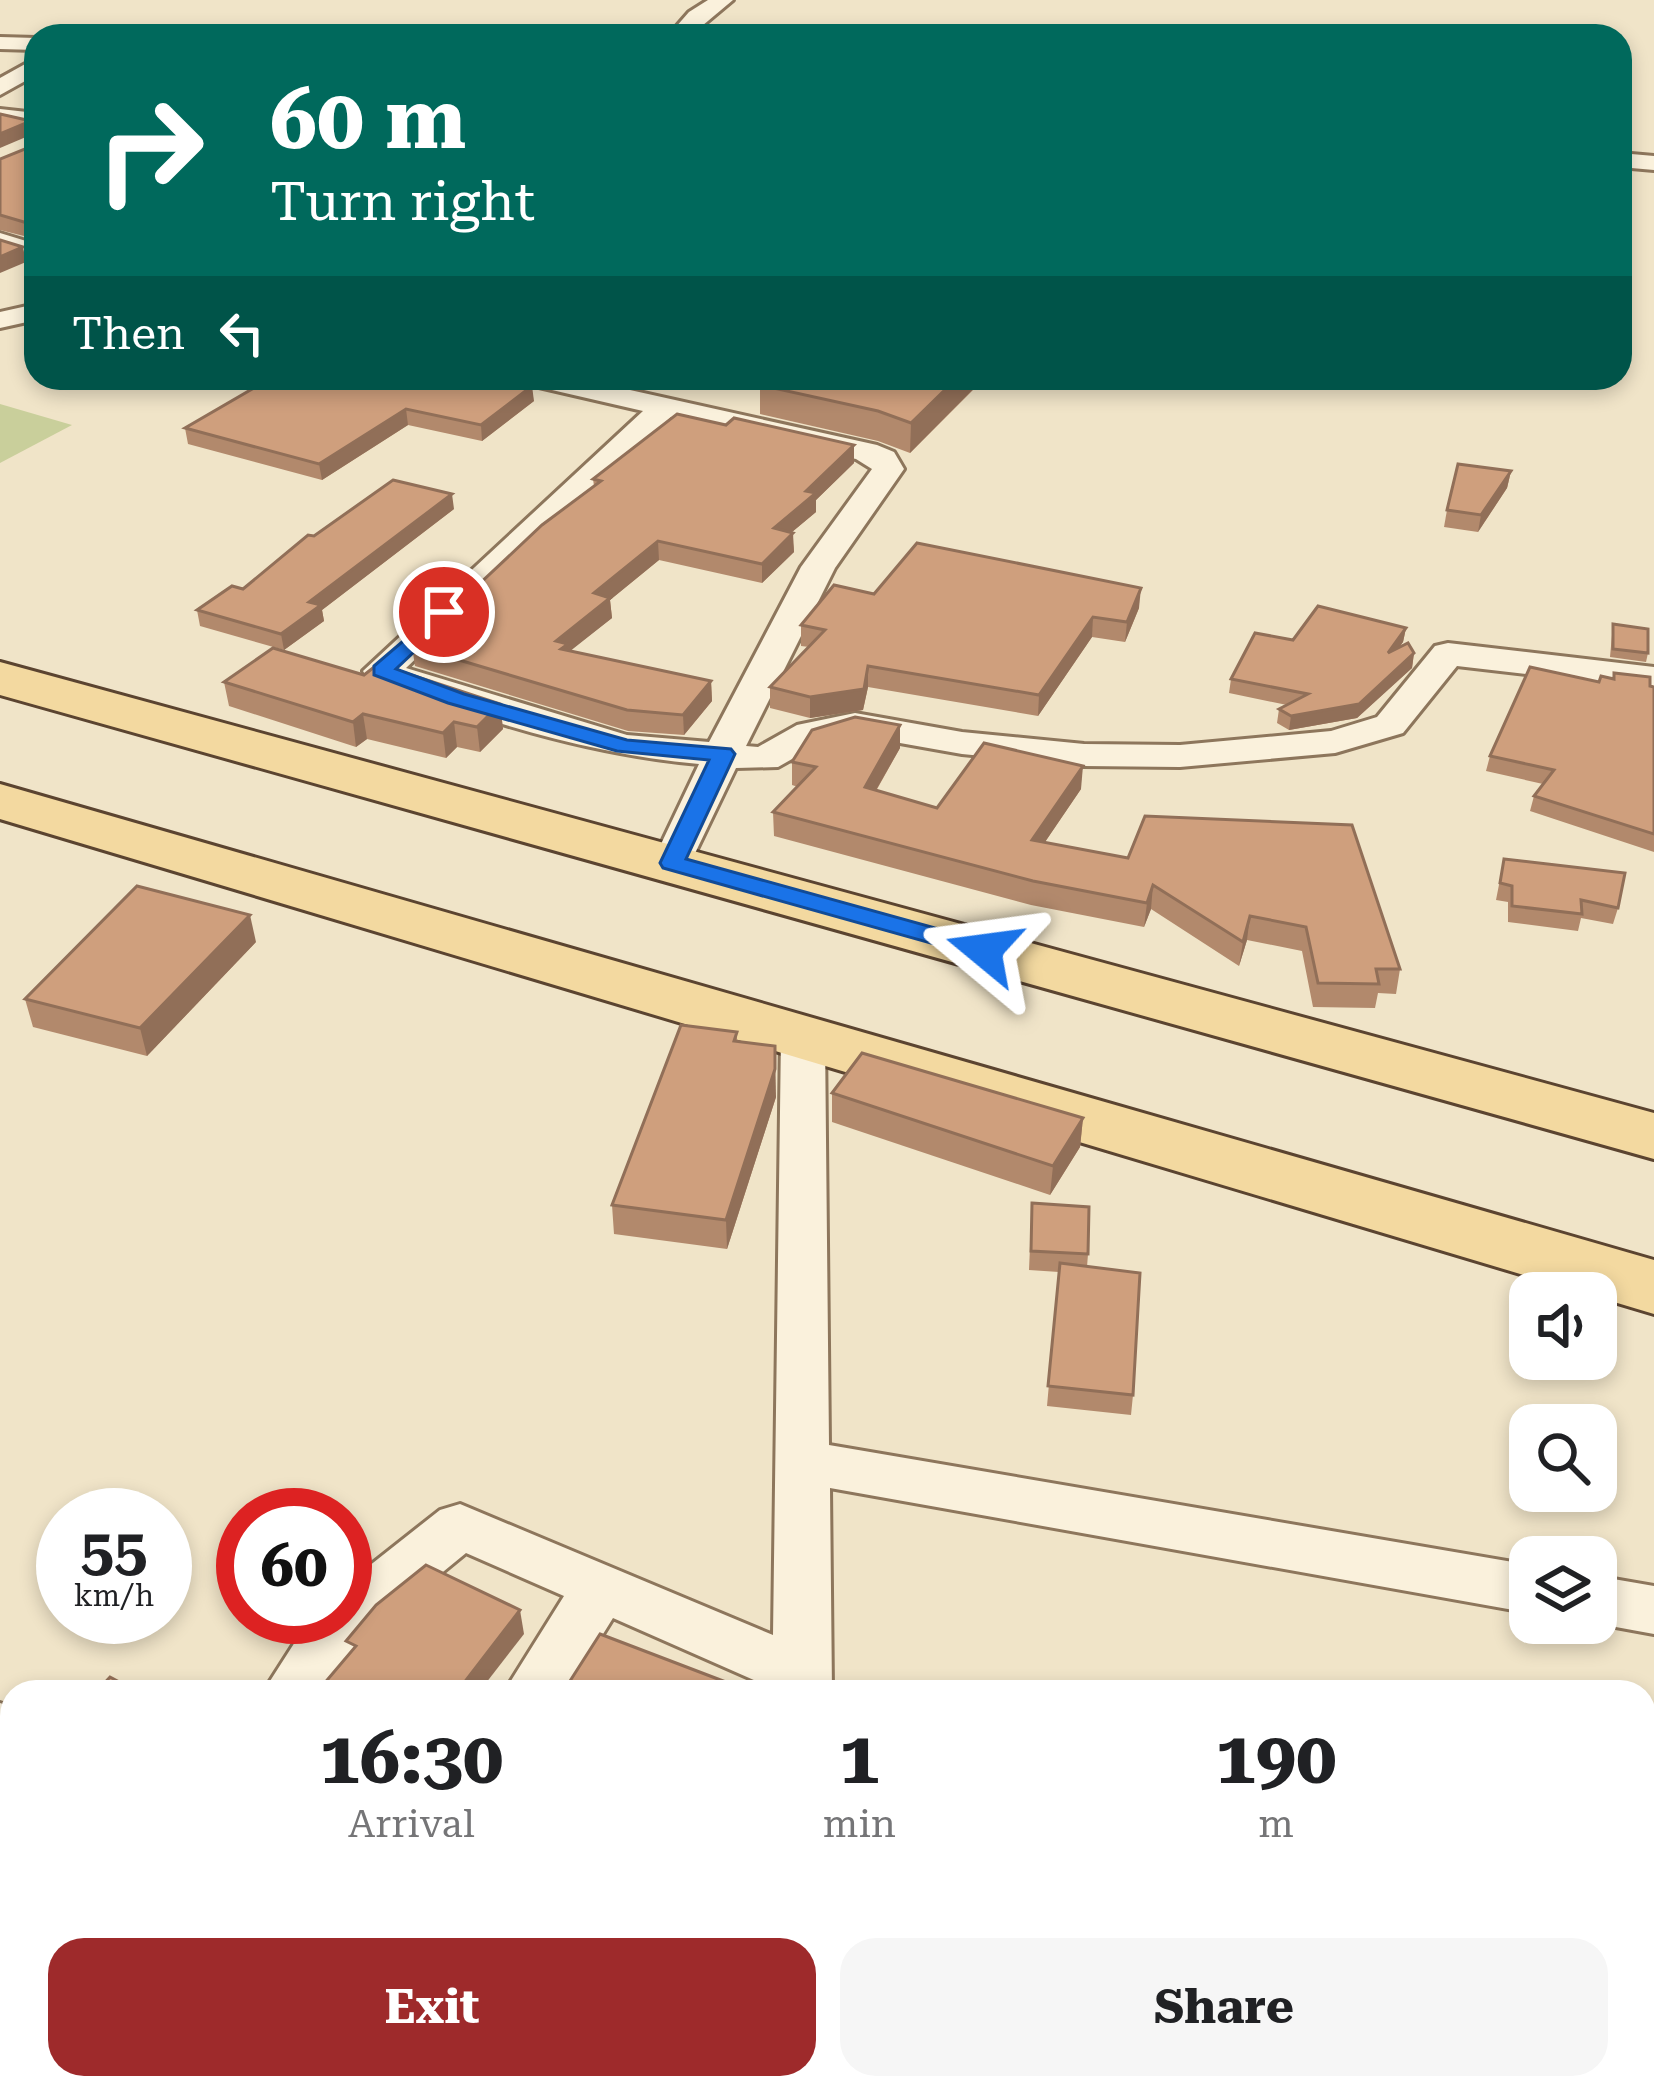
<!DOCTYPE html>
<html lang="en">
<head>
<meta charset="utf-8">
<style>
	:root { --surface:#fff; --page:#f6f6f6; --text:#202124; --muted:#757577; --accent:#9e2a2b }
	body { margin:0; font-family:"Roboto Serif",serif; background:var(--page); color:var(--text); height:100vh; display:flex; flex-direction:column; font-size:45px; white-space:nowrap }
	* { box-sizing:border-box; margin:0 }
	p { font-size:39px; color:var(--muted) }
	.icon { flex:none; width:66px; height:66px; fill:none; stroke:currentColor; stroke-width:2; stroke-linecap:round; stroke-linejoin:round }
	.map { position:relative; flex:1; overflow:hidden }
	.drawer { position:absolute; left:0px; top:1680px; width:1656px; height:420px; display:flex; flex-direction:column; background:var(--surface); border-radius:36px 36px 0 0; box-shadow:0 6px 18px #0003 }
	.drawer>* { flex:none }
	.guide { position:absolute; left:24px; top:24px; width:1608px; height:366px; border-radius:36px; box-shadow:0 6px 18px #0003; background:#00695c; color:#fff; overflow:hidden }
	.tools { position:absolute; left:1509px; top:1272px; display:grid; gap:24px }
	.tools a { display:grid; place-items:center; width:108px; height:108px; border-radius:24px; background:var(--surface); box-shadow:0 6px 18px #0003; font-size:60px }
	.speed { position:absolute; left:36px; top:1488px; display:flex; gap:24px; font-size:60px; font-weight:700; text-align:center }
	.speed>* { display:grid; place-content:center; width:156px; height:156px; border-radius:50%; background:var(--surface); box-shadow:0 6px 18px #0003; line-height:1 }
	.speed small { font-size:30px; font-weight:400 }
	.speed .limit { border:18px solid #d22; background:#fff; color:#111 }
	.pin { position:absolute; display:grid; place-items:center; width:102px; height:102px; color:#fff; margin:-51px; border:6px solid #fff; border-radius:50%; box-shadow:0 3px 12px #0007 }
	.me { position:absolute; width:132px; margin:-66px; rotate:286deg; stroke-linejoin:round; filter:drop-shadow(0 0 9px #0008) }
	.turn { display:flex; align-items:center; gap:42px; height:252px; padding:0 48px; font-size:54px }
	.turn .icon { width:156px; height:156px; stroke-width:2.5 }
	.turn b { display:block; font-size:84px; line-height:102px }
	.then { display:flex; align-items:center; height:114px; padding:0 48px; background:#0003; gap:24px; font-size:45px }
	.eta { display:flex; justify-content:space-evenly; align-items:center; height:204px; text-align:center }
	.eta b { font-size:72px; font-weight:700; line-height:84px }
	.button { display:flex; gap:24px; margin-top:auto; padding:24px 48px }
	.button a { flex:1; height:138px; border-radius:36px; background:var(--accent); color:#fff; font-size:48px; font-weight:700; line-height:138px; text-align:center }
	.button a+a { background:var(--page); color:var(--text) }
	.map>svg:first-child { display:block }
	.green { fill:#c9cf9b }
	.lines { fill:none; stroke-linecap:round; stroke-linejoin:round }
	.minor-casing { stroke:#8d765c; stroke-width:6 }
	.primary-casing { stroke:#5b4430; stroke-width:6 }
	.minor { fill:#faf1dc; fill-rule:evenodd }
	.primary { fill:#f3d9a0; fill-rule:evenodd }
	.wall { fill:#b2896c }
	.shaded-wall { fill:#916f58 }
	.building { fill:#cf9f7d; stroke:#916f58; stroke-width:3 }
	.route { fill:#1a73e8; stroke:#114b97; stroke-width:3 }
</style>
</head>
<body>
<div class="map">
<svg width="1654" height="2100" viewBox="0 0 1654 2100">
	<rect width="100%" height="100%" fill="#f0e4c8"/>
	<path class="green" d="M0,404L72,425L0,463Z"/>
	<g class="lines">
		<defs>
			<g id="minor">
				<path d="M708,0H733L690,36H668L689,12Z"/>
				<path d="M0,37L36,38V50L0,49Z"/>
				<path d="M36,58V75L0,95V78Z"/>
				<path d="M0,109L36,113V127L0,123Z"/>
				<path d="M1620,153L1654,156V170L1620,167Z"/>
				<path d="M0,233L36,244V260L0,249Z"/>
				<path d="M36,304V320L0,328V312Z"/>
				<path d="M521,378H576L877,445L894,452L904,469L835,568L746,746L758,747L797,725L855,713L962,732L1084,744L1180,745L1331,731L1377,717L1435,646L1448,643L1654,667V689L1457,666L1403,733L1335,753L1180,767L1084,766L962,754L855,735L822,742L778,767L736,768L686,872H658L652,863L699,764C585,754 476,718 368,679L363,671L643,411L526,384ZM671,417L856,459L872,469L801,567L709,742L627,735L406,668Z"/>
				<path d="M803,1023L819,1027L825,1037L829,1445L1530,1565V1613L830,1488L832,1692H772V1688L613,1618L567,1692H504L564,1596L466,1553L360,1640L326,1692H263L311,1617H345V1585L440,1510L460,1504L773,1635L781,1037L787,1027Z"/>
				<path d="M1596,1576L1654,1586V1634L1594,1623Z"/>
				<path d="M0,1703L12,1707V1759L0,1755Z"/>
				<path d="M12,2061V2088H64L59,2100H0V2071Z"/>
				<rect x="767" y="2088" width="70" height="12"/>
				<path d="M1029,2088H1148L1153,2100H1034Z"/>
			</g>
			<g id="primary">
				<path d="M0,662L1654,1113V1159L0,695Z"/>
				<path d="M0,784L1654,1260V1314L0,819Z"/>
			</g>
		</defs>
		<use href="#minor" class="minor-casing"/>
		<use href="#primary" class="primary-casing"/>
		<use href="#minor" class="minor"/>
		<use href="#primary" class="primary"/>
	</g>
	<g class="wall">
		<path d="M36,127V239L0,230V159L35,145Z"/>
		<path d="M268,378H503L534,401L482,441L408,425L322,480L188,444L185,428L270,378Z"/>
		<path d="M984,379L910,453L878,441L760,414V385Z"/>
		<path d="M726,425L854,445V463L816,500V512L792,532L794,552L762,583L659,560L610,600L612,618L569,651L711,681L712,701L684,735L628,731L415,666L412,646L459,608V603L594,486L593,479Z"/>
		<path d="M1511,471L1507,488L1478,532L1444,527L1447,510Z"/>
		<path d="M454,509L322,610L324,621L284,650L200,626L197,610L243,589L314,536Z"/>
		<path d="M874,594L1139,608L1125,642L1092,637L1038,716L868,687L863,710L810,718L770,708V687L809,647L801,646V625Z"/>
		<path d="M1613,624L1648,653L1646,662L1610,657Z"/>
		<path d="M1406,628L1403,642L1399,647L1414,653L1412,668L1357,718L1289,730L1277,723L1279,709L1287,705L1229,693L1231,679L1293,640Z"/>
		<path d="M1614,673L1654,687V852L1530,811L1534,796L1543,784L1486,771L1490,756L1599,682L1612,679Z"/>
		<path d="M364,675L500,704L503,729L480,752L457,747L446,758L367,739L356,747L229,706L224,682Z"/>
		<path d="M900,725V748L876,791L937,808L1081,789L1045,842L1128,858L1145,816L1400,969L1396,994L1378,993L1375,1008L1313,1007L1302,951L1247,940L1239,966L1151,909L1144,927L1031,905L774,836L773,812L798,787L792,785V762Z"/>
		<path d="M1504,859L1618,908L1613,924L1581,918L1578,931L1508,922V902L1496,900Z"/>
		<path d="M256,942L147,1056L33,1027L25,999Z"/>
		<path d="M737,1032V1042L776,1097L727,1249L614,1234L612,1205Z"/>
		<path d="M832,1093L1083,1118L1080,1147L1050,1195L832,1122Z"/>
		<path d="M1031,1223L1088,1254L1087,1267L1133,1395L1131,1415L1047,1406L1059,1272L1029,1270Z"/>
		<path d="M0,1807L12,1814V1988L0,1982Z"/>
		<path d="M628,2088H705L700,2100H656Z"/>
	</g>
	<g class="shaded-wall">
		<path d="M31,121L33,134L0,148V134Z"/>
		<path d="M23,247L26,262L0,273V257Z"/>
		<path d="M957,378H984L910,453L911,423Z"/>
		<path d="M532,386L534,401L482,441L481,425Z"/>
		<path d="M406,409L408,425L322,480L319,464Z"/>
		<path d="M854,445V463L816,500V512L774,547V528L806,491Z"/>
		<path d="M1511,471L1507,488L1478,532L1481,515Z"/>
		<path d="M452,494L454,509L322,610L324,621L284,650L281,634L309,602Z"/>
		<path d="M793,533L794,552L762,583V564Z"/>
		<path d="M658,541L659,560L610,600L612,618L569,652L563,669L556,641L594,593Z"/>
		<path d="M1141,588L1139,608L1125,642L1127,622Z"/>
		<path d="M1093,617L1092,637L1038,716L1039,695Z"/>
		<path d="M1406,628L1403,642L1386,667L1388,653Z"/>
		<path d="M1414,653L1412,668L1357,718L1289,730L1291,716Z"/>
		<path d="M868,666V687L863,710L810,718V697Z"/>
		<path d="M711,681L712,701L684,735L683,715Z"/>
		<path d="M500,704L503,729L480,752L477,727Z"/>
		<path d="M363,714L367,739L356,747L353,722Z"/>
		<path d="M454,722L457,747L446,758L443,733Z"/>
		<path d="M900,725V748L864,811L865,787Z"/>
		<path d="M1083,766L1081,789L1030,864L1032,840Z"/>
		<path d="M1153,885L1151,909L1144,927L1147,903Z"/>
		<path d="M250,915L256,942L147,1056L140,1028Z"/>
		<path d="M1250,916L1247,940L1239,966L1243,942Z"/>
		<path d="M775,1046L776,1097L727,1249L726,1220Z"/>
		<path d="M1083,1118L1080,1147L1050,1195L1053,1166Z"/>
		<path d="M520,1610L524,1634L479,1692H457Z"/>
		<path d="M193,2088H217L208,2100L192,2090Z"/>
		<path d="M693,2088H705L700,2100H691L690,2093Z"/>
	</g>
	<g class="building">
		<path d="M0,114L31,121L0,134Z"/>
		<path d="M36,127V235L34,225L0,215V159L35,145Z"/>
		<path d="M0,240L23,247L0,257Z"/>
		<path d="M271,378H503L532,386L481,425L406,409L319,464L185,428Z"/>
		<path d="M768,378H957L911,423L878,411L760,385Z"/>
		<path d="M677,414L726,425L734,418L854,445L806,491L816,493L774,528L793,533L762,564L658,541L594,593L610,598L556,641L568,644L561,649L711,681L683,715L627,710L412,646L463,604L459,603L542,525L601,481L593,479Z"/>
		<path d="M1458,464L1511,471L1481,515L1447,510Z"/>
		<path d="M393,480L452,494L309,602L321,605L281,634L197,610L232,586L243,589L308,535L314,536Z"/>
		<path d="M917,543L1141,588L1127,622L1093,617L1039,695L868,666L864,689L810,697L770,687L825,630L801,625L834,585L874,594Z"/>
		<path d="M1318,606L1406,628L1388,653L1408,643L1414,653L1359,704L1291,716L1279,709L1308,694L1231,679L1255,633L1293,640Z"/>
		<path d="M1613,624L1648,629V653L1613,649Z"/>
		<path d="M273,648L364,675L378,664L500,704L477,727L454,722L443,733L363,714L353,722L224,682Z"/>
		<path d="M1530,667L1599,682L1601,676L1614,679V673L1650,677V686L1654,687V834L1534,796L1554,770L1490,756Z"/>
		<path d="M855,717L900,725L865,787L937,808L984,743L1083,766L1032,840L1128,858L1145,816L1352,825L1400,969H1376L1379,984L1318,983L1306,927L1250,916L1243,942L1153,885L1147,903L1033,881L773,812L816,767L792,762L812,730Z"/>
		<path d="M1504,859L1625,873L1618,908L1581,900L1582,914L1512,906V886L1500,883Z"/>
		<path d="M137,886L250,915L140,1028L25,999Z"/>
		<path d="M681,1025L737,1032L734,1041L775,1046V1069L726,1220L612,1205Z"/>
		<path d="M862,1053L1083,1118L1053,1166L832,1093Z"/>
		<path d="M1032,1203L1089,1207L1088,1254L1031,1251Z"/>
		<path d="M1060,1263L1140,1273L1133,1395L1048,1386Z"/>
		<path d="M426,1565L520,1610L457,1692H317L356,1646L346,1641L376,1605Z"/>
		<path d="M600,1634L752,1692H563Z"/>
		<path d="M110,1677L138,1692H96Z"/>
		<path d="M0,1807L12,1814V1972L0,1965Z"/>
		<path d="M37,2088H193L192,2090L208,2100H27Z"/>
	</g>
	<path class="route" d="M444,606L455,612L452,616L396,669L464,694L627,740L731,749L735,754L686,859L993,944L997,950L984,958L663,868L660,863L709,760L617,751L448,703L374,675V666Z"/>
</svg>
<div class="tools">
<a><svg class="icon" aria-label="sound" viewBox="0 0 24 24"><path d="M4 9h4l5-4v14l-5-4H4zM17 9q2 3 0 6"/></svg></a>
<a><svg class="icon" aria-label="search" viewBox="0 0 24 24"><circle cx="10" cy="10" r="6"/><path d="M15 15l6 6"/></svg></a>
<a><svg class="icon" aria-label="layers" viewBox="0 0 24 24"><path d="M12 4l9 5-9 5-9-5zM3 14l9 5 9-5"/></svg></a>
</div>
<div class="speed"><div>55<small>km/h</small></div><div class="limit">60</div></div>
<div class="pin" style="left:444px;top:612px;background:#d93025"><svg class="icon" aria-label="arrive" viewBox="0 0 24 24"><path d="M6 21V4h12l-3 4 3 4H6"/></svg></div>
<svg class="me" style="left:984px;top:950px" viewBox="-20 -20 40 40"><path d="M0-17L14 15 0 8-14 15z" fill="#1a73e8" stroke="#fff" stroke-width="4"/></svg>
<div class="guide">
<div class="turn"><svg class="icon" aria-label="right" viewBox="0 0 24 24"><path d="M7 20v-9h11M14 6l5 5-5 5"/></svg><div><b>60 m</b>Turn right</div></div>
<div class="then">Then<svg class="icon" aria-label="left" viewBox="0 0 24 24"><path d="M17 20v-9H6M10 6l-5 5 5 5"/></svg></div>
</div>
<section class="drawer">
<div class="eta">
<div><b>16:30</b><p>Arrival</p></div>
<div><b>1</b><p>min</p></div>
<div><b>190</b><p>m</p></div>
</div>
<div class="button"><a>Exit</a><a>Share</a></div>
</section>
</div>
</body>
</html>
